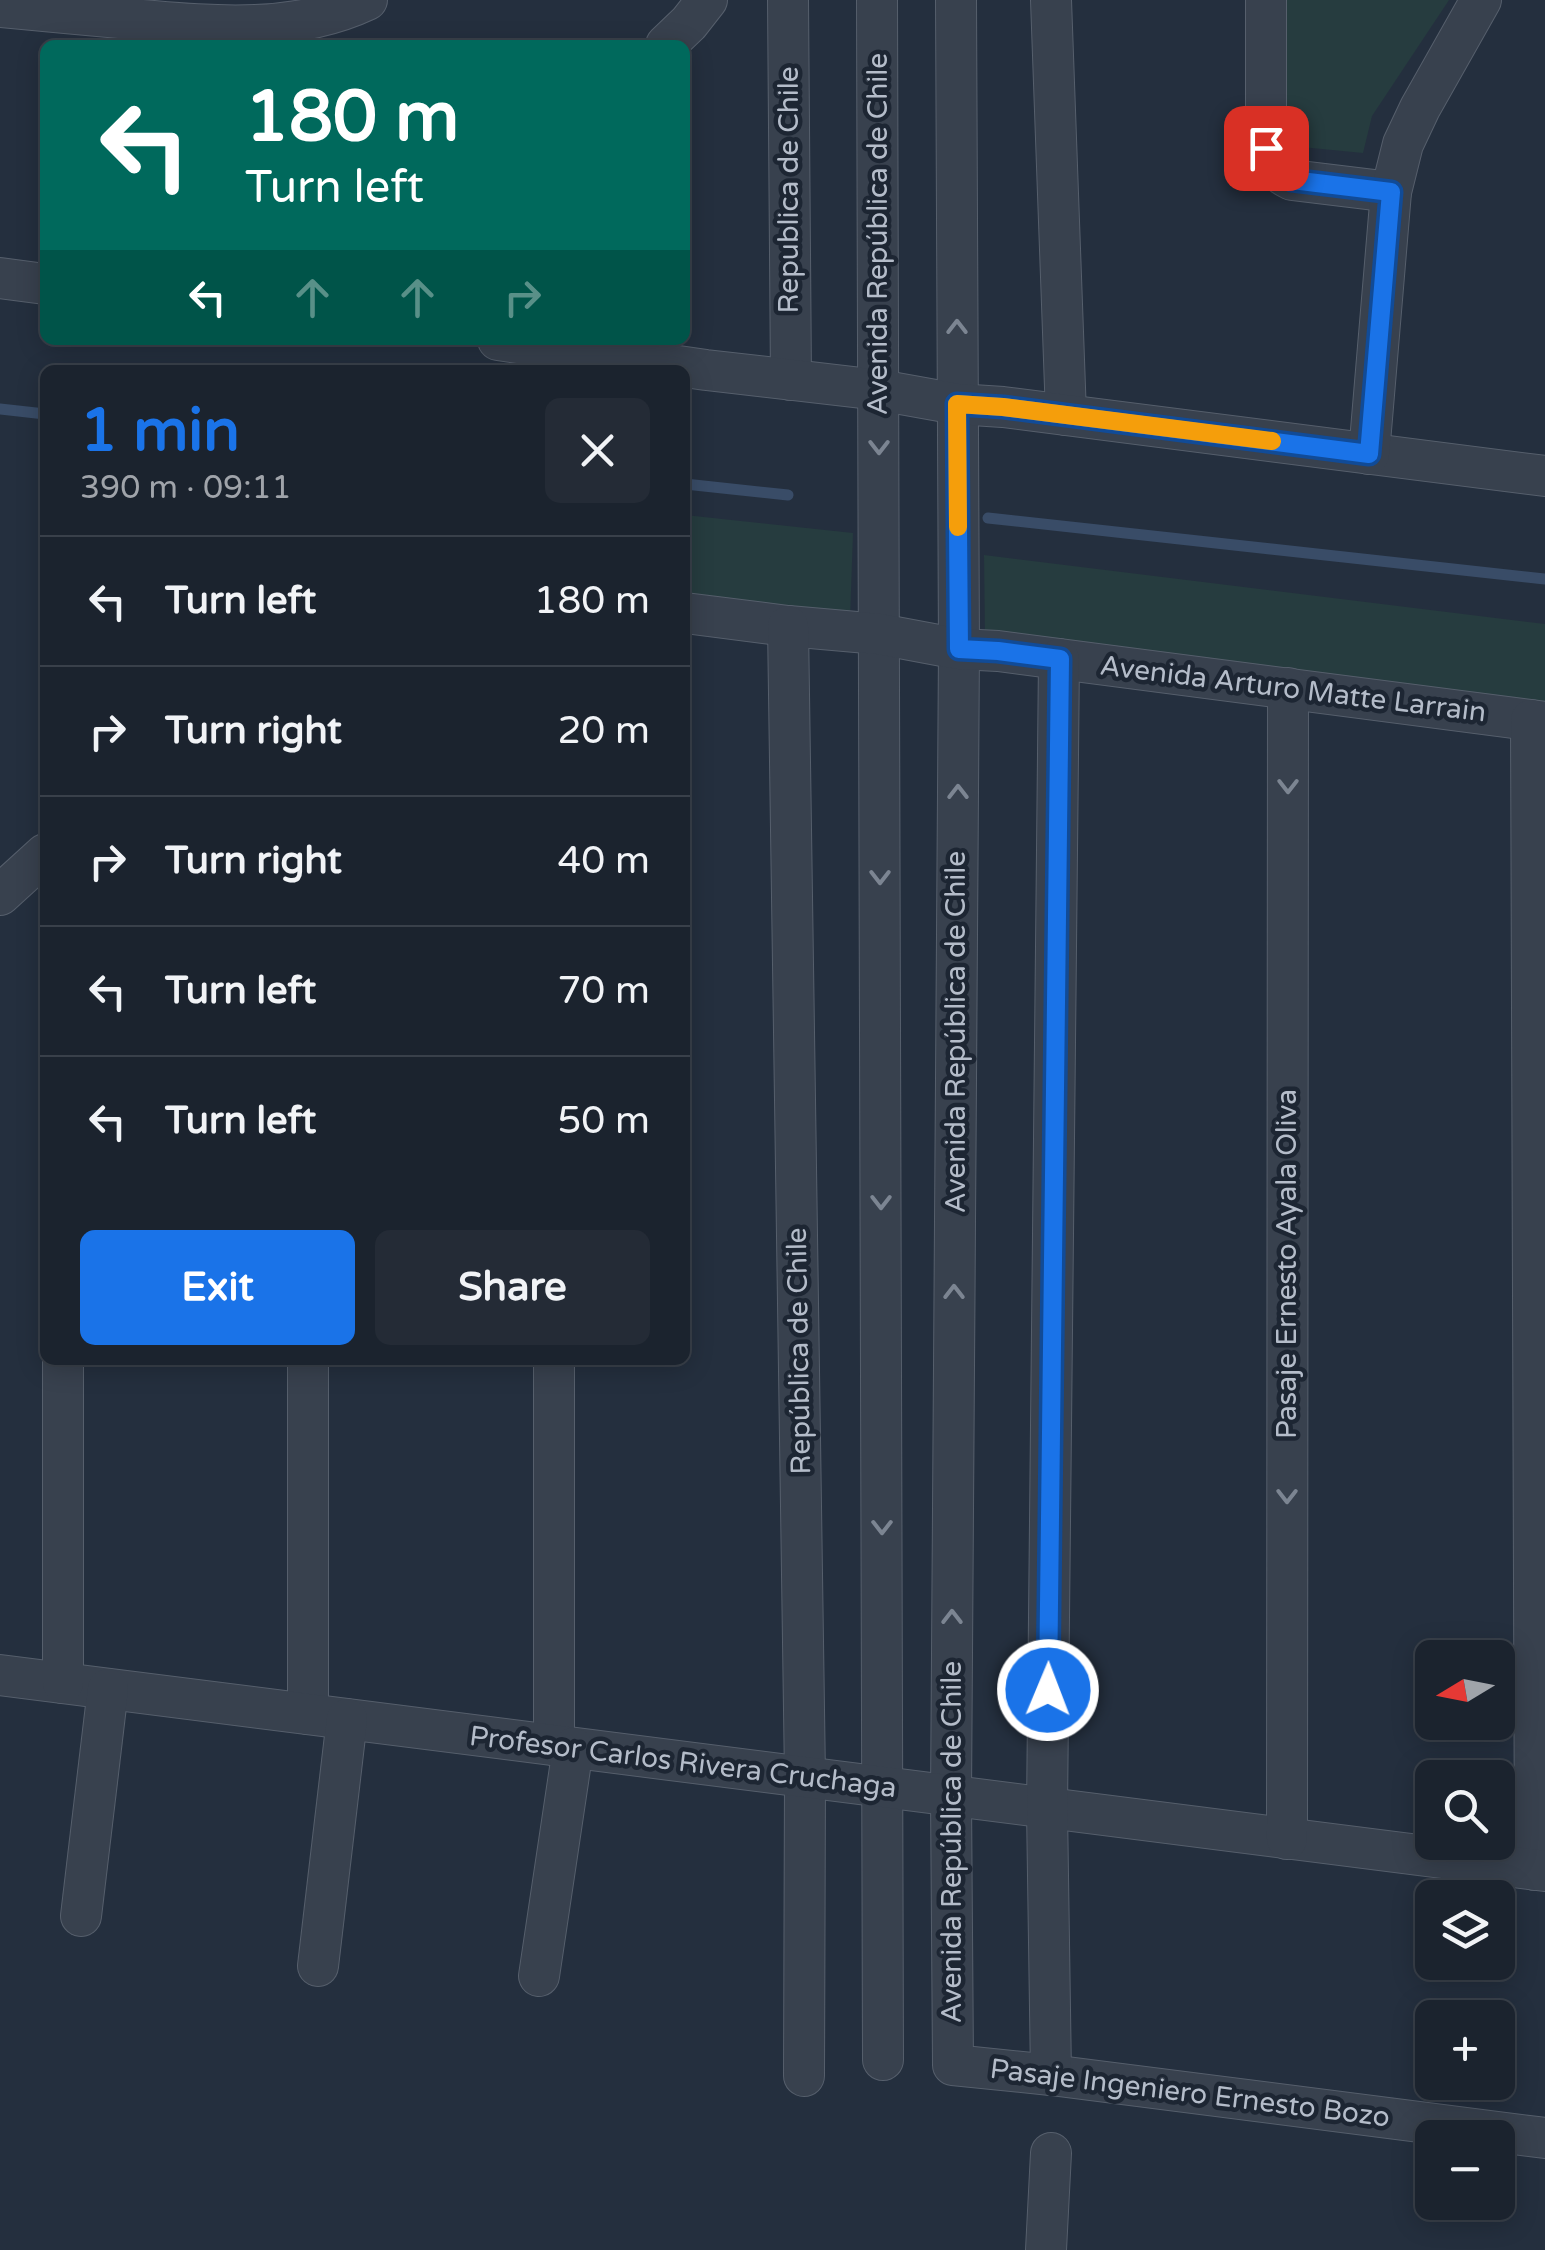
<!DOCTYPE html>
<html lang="en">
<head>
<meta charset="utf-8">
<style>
	:root { --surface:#1b232e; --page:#242b36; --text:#f1f3f6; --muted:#a0a4aa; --line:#39404a; --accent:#1a73e8 }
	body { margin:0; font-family:"Varela Round",sans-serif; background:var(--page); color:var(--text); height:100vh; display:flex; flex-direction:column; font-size:38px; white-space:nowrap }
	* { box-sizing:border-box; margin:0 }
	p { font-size:32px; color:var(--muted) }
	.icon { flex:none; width:55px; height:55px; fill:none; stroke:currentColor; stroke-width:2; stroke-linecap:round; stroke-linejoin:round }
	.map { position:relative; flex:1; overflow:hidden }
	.details { position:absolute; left:40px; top:365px; width:650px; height:1000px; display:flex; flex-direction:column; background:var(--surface); border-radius:15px; box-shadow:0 5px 25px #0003,0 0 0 2px var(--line) }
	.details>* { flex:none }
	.hud { position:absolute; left:40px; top:40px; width:650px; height:305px; border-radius:15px; box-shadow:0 5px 25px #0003,0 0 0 2px var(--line); background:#00695c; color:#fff; overflow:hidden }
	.needle { width:65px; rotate:260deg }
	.buttons { position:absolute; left:1415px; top:1640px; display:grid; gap:20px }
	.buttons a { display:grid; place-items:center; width:100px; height:100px; border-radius:15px; background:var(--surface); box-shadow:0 5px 25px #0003,0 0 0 2px var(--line); font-size:50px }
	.pin { position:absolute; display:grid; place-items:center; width:85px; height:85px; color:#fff; margin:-42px; border-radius:20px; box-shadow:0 5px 15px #0006 }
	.me { position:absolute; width:110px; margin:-55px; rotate:1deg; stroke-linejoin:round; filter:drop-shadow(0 0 8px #0008) }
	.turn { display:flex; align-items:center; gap:35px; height:210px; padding:0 40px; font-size:45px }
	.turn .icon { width:130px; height:130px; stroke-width:2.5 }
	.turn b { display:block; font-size:70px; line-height:85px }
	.lanes { display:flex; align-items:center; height:95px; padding:0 40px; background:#0003; justify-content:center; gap:50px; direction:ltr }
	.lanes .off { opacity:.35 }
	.round { display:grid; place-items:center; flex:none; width:105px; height:105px; border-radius:15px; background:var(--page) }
	.summary { display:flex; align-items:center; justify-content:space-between; height:170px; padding:0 40px }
	h1 { font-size:60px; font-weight:700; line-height:75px; color:var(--accent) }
	.cta { display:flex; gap:20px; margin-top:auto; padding:20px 40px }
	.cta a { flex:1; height:115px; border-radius:15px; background:var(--accent); color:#fff; font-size:40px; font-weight:700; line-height:115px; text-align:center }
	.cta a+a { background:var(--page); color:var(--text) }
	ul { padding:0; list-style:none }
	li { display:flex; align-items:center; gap:30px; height:130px; padding:0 40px; border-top:2px solid var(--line) }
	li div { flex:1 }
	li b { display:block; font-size:38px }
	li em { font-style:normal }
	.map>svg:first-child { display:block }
	.green { fill:#263c3f }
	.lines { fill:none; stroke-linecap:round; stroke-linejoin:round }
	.stream { stroke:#394c67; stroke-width:11 }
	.street-casing { stroke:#565f6c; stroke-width:42 }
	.street { stroke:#38414e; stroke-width:40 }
	.oneway { stroke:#7c8592 }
	.route-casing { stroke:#114b97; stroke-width:25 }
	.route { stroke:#1a73e8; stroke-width:18 }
	.slow { stroke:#f59e0b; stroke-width:18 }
	.labels { text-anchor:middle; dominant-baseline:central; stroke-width:9; stroke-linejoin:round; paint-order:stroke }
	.street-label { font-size:28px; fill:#b4bcc9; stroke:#1d2633 }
</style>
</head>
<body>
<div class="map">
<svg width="1545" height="2250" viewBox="0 0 1545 2250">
	<rect width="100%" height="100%" fill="#242f3e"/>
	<g class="green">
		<path d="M1287,0H1449L1372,116L1363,153L1291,146L1281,105Z"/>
		<path d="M685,515L853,533L850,620L685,599Z"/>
		<path d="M984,555L1545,624V703L985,639Z"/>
	</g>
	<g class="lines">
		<g class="stream">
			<path d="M0,409L45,414"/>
			<path d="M685,484L788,495"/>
			<path d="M988,518L1545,579"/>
		</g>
		<defs>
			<g id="street">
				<path d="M788,0L791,380"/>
				<path d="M877,0L883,2060"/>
				<path d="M956,0L959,649L951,1797L953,2065L1051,2075L1545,2138"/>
				<path d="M1051,0L1066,415"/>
				<path d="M1266,0V148C1269,165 1276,172 1292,180L1391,192"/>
				<path d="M0,7C44,11 87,15 131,19C210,26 293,35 367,0"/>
				<path d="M666,45L689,23L707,0"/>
				<path d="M0,278L45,284"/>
				<path d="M498,340L706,370L879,390L957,404L1003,407L1545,476"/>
				<path d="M1369,454L1391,192L1403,144L1420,108L1481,0"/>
				<path d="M685,613L788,626L879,634L959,649L998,651L1545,722"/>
				<path d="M788,626L805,1777L804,2076"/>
				<path d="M1531,720L1535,1870"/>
				<path d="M0,895L45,854"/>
				<path d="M308,1360V1714"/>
				<path d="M554,1360V1745"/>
				<path d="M0,1675L1545,1871"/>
				<path d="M63,1683V1360"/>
				<path d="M1287,1839L1288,688"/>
				<path d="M81,1916L108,1689"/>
				<path d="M318,1966L347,1719"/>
				<path d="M539,1976L573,1748"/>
				<path d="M1051,2075L1047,1809L1059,659"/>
				<path d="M1046,2250L1051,2153"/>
			</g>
		</defs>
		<use href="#street" class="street-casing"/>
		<use href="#street" class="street"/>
	</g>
	<defs><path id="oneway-chevron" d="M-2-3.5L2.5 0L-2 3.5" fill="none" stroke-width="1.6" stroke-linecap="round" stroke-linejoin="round" transform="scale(2.5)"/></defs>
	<g class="oneway">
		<use href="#oneway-chevron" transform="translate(957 327) rotate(-90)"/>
		<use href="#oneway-chevron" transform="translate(879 447) rotate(90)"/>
		<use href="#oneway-chevron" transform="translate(1288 786) rotate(90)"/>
		<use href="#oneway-chevron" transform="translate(958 792) rotate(-90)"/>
		<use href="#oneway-chevron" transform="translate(880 877) rotate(90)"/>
		<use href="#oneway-chevron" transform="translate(881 1202) rotate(90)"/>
		<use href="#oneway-chevron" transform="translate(954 1292) rotate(-90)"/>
		<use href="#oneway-chevron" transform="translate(1287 1496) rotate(90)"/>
		<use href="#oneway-chevron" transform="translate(882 1527) rotate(90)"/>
		<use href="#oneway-chevron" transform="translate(952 1617) rotate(-90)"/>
	</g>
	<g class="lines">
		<defs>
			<path id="route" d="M1048,1690L1060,659L998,651L959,649L957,404L1003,407L1369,454L1391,192L1292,180C1276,172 1269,165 1266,148"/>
		</defs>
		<use href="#route" class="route-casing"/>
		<use href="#route" class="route"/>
		<path class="slow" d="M958,527L957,404L1003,407L1272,441"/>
	</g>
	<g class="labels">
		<g class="street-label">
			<text transform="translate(789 190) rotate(-90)">Republica de Chile</text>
			<text transform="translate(878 234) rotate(-90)">Avenida República de Chile</text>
			<text transform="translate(1293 689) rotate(7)">Avenida Arturo Matte Larrain</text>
			<text transform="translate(956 1032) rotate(-90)">Avenida República de Chile</text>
			<text transform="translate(1287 1264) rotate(-90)">Pasaje Ernesto Ayala Oliva</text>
			<text transform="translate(799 1351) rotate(-91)">República de Chile</text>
			<text transform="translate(683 1762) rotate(7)">Profesor Carlos Rivera Cruchaga</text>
			<text transform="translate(952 1842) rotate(-90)">Avenida República de Chile</text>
			<text transform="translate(1190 2093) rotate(7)">Pasaje Ingeniero Ernesto Bozo</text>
		</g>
	</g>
</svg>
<div class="buttons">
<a><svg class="needle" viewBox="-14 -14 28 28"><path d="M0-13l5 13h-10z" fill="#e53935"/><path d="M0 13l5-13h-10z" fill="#a0a4aa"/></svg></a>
<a><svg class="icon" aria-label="search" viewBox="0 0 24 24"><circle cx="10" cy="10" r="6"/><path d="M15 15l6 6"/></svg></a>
<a><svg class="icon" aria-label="layers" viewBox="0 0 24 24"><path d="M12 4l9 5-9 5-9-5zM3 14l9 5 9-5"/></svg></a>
<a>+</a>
<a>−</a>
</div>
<div class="pin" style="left:1266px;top:148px;background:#d93025"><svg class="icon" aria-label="arrive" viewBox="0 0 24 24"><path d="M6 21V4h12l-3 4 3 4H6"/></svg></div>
<svg class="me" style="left:1048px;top:1690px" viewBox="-20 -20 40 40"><circle r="17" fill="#1a73e8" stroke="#fff" stroke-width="3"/><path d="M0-11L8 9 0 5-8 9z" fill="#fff"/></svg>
<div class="hud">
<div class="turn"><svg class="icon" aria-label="left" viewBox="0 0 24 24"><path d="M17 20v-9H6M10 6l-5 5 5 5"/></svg><div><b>180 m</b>Turn left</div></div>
<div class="lanes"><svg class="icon" aria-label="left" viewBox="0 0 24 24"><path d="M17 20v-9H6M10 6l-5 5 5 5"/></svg><svg class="icon off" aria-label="ahead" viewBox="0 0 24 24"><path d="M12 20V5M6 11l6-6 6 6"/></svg><svg class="icon off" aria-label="ahead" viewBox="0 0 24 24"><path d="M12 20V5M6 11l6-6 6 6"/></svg><svg class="icon off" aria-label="right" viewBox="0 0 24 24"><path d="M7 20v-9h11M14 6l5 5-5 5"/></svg></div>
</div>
<section class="details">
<div class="summary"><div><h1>1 min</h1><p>390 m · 09:11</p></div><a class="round"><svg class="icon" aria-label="close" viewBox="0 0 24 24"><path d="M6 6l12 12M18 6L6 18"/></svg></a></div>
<ul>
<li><svg class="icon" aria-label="left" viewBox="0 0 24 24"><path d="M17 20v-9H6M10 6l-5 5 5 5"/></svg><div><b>Turn left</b></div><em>180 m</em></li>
<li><svg class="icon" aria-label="right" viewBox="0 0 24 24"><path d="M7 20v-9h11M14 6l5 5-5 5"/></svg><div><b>Turn right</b></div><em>20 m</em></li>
<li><svg class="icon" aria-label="right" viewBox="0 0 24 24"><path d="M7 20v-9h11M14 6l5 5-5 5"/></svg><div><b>Turn right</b></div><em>40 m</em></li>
<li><svg class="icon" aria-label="left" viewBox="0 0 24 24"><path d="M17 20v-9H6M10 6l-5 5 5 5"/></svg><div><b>Turn left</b></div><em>70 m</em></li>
<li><svg class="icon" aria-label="left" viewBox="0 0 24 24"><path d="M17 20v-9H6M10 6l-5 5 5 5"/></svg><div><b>Turn left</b></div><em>50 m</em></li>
</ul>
<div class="cta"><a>Exit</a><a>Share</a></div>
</section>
</div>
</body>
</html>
